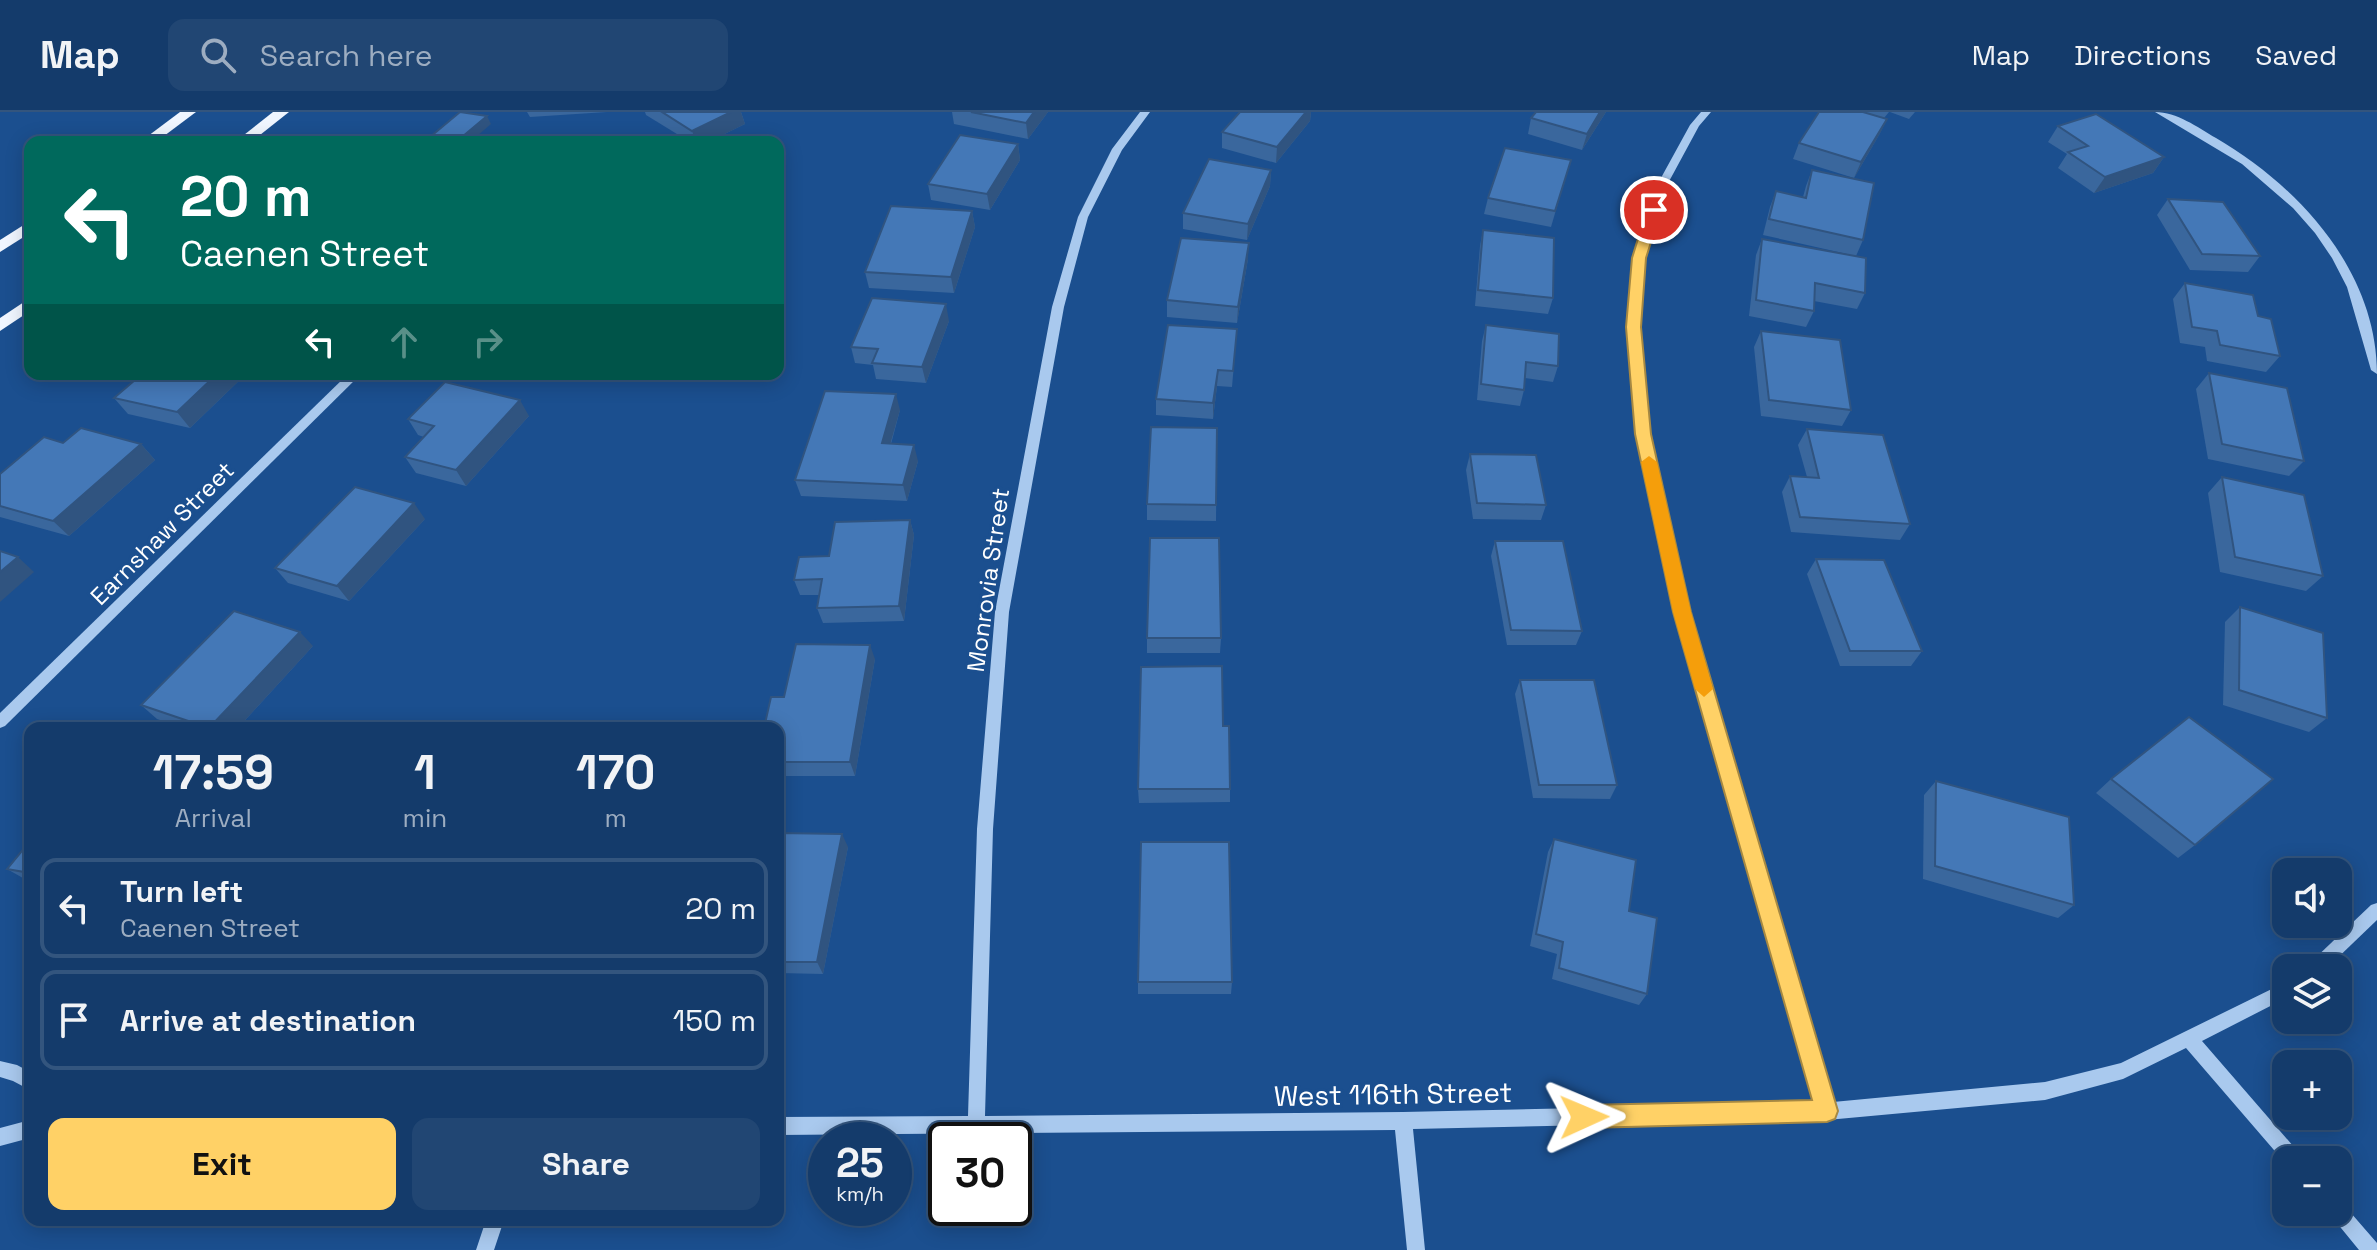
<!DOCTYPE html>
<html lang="en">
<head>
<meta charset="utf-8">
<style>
	:root { --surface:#143b6b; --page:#214673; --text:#f1f3f6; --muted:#9dadc1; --line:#33557e; --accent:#ffd166 }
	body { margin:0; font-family:"Space Grotesk",sans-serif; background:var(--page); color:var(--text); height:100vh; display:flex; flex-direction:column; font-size:30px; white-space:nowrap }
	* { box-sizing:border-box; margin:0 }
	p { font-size:26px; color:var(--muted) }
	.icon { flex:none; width:44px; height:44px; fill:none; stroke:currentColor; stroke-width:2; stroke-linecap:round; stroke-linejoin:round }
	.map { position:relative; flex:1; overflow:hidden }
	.details { position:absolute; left:24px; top:610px; width:760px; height:504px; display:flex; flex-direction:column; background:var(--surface); border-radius:16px; box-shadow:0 4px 20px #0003,0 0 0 2px var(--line) }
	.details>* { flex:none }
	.hud { position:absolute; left:24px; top:24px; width:760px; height:244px; border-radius:16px; box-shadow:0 4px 20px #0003,0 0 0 2px var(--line); background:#00695c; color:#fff; overflow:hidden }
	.buttons { position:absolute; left:2272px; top:746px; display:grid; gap:16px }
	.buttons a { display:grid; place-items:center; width:80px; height:80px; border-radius:16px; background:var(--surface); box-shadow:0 4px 20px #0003,0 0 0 2px var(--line); font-size:40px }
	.speed { position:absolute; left:808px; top:1010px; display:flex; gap:16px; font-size:40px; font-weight:700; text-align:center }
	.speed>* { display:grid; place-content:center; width:104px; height:104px; border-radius:50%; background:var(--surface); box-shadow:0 4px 20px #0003,0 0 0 2px var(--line); line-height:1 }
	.speed small { font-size:20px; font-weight:400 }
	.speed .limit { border:4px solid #111; border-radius:12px; background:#fff; color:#111 }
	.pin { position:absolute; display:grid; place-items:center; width:68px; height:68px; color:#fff; margin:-34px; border:4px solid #fff; border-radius:50%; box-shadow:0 2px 8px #0007 }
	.me { position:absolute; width:88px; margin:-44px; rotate:89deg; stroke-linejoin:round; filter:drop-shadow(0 0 6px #0008) }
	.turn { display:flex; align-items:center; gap:28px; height:168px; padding:0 24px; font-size:36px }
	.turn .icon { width:104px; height:104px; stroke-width:2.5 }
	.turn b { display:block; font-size:56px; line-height:68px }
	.lanes { display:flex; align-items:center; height:76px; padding:0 24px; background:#0003; justify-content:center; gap:40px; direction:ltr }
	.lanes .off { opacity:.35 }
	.eta { display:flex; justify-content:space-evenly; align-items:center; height:136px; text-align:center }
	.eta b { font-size:48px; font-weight:800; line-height:56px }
	.primary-button { display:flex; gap:16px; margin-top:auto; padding:16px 24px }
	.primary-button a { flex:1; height:92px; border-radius:16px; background:var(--accent); color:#111; font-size:32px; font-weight:800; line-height:92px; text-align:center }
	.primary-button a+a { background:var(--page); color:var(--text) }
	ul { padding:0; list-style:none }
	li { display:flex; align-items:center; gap:24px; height:100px; margin:0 16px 12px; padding:0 8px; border:4px solid var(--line); border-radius:16px }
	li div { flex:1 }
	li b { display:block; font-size:30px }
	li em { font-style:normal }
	header { display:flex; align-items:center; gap:48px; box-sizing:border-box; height:112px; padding:0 40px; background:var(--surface); border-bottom:2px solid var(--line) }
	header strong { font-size:38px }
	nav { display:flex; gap:44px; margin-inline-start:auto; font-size:28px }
	.search { width:560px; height:72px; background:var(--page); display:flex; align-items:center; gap:20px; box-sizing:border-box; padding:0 28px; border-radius:16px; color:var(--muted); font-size:30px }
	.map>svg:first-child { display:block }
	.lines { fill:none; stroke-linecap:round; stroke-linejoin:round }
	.minor { fill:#a9c9ee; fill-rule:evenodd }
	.major { fill:#f0f6ff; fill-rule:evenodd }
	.wall { fill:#3a679d }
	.shaded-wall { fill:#305480 }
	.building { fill:#4478b7; stroke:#305480; stroke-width:2 }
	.route { fill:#ffd166; stroke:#a68842; stroke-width:2 }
	.slow { fill:#f59e0b }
	.labels { text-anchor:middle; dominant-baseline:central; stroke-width:6; stroke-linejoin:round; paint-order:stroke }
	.street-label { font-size:24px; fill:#fff; stroke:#1b4f8f }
	.near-street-label { font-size:28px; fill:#fff; stroke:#1b4f8f }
</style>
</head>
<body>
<header>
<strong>Map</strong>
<div class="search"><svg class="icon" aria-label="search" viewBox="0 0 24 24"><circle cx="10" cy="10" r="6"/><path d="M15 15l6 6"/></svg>Search here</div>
<nav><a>Map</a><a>Directions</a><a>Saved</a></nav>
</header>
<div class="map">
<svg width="2377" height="1138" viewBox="0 0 2377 1138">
	<rect width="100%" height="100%" fill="#1b4f8f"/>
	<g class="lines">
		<g class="minor">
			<path d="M1140,0H1150L1122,38L1088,105L1064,195L1009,500L993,717L985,1004L1403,1000L1816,991L1675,500L1637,322L1628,215L1634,146L1656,75L1690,13L1701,0H1711L1699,14L1666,75L1644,146L1640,215L1649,322L1689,500L1833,990L2045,970L2121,951L2286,870V886L2202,929L2300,1042L2303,1048H2286V1052L2186,936L2123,967L2045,988L1827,1008L1413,1017L1425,1138H1407L1395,1018L778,1023V1005L968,1004L977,717L995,500L1052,195L1078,105L1112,37Z"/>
			<path d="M2155,0C2177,0 2197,15 2216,26C2300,75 2377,160 2377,262L2371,258L2347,175L2332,146L2315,121L2293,96L2242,52Z"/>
			<path d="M348,262H361L5,614L0,616V601Z"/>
			<path d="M2377,791V808L2327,856H2308L2310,851L2371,793Z"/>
			<path d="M0,949L17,953L30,960V978L13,969L0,965Z"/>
			<path d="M30,1008V1026L0,1034V1016Z"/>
			<path d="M2338,1090L2344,1093L2377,1131V1138H2359L2332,1105L2329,1100H2338Z"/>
			<path d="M486,1108H504L494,1138H476Z"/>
		</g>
		<g class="major">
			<path d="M180,0H196L156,30H140Z"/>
			<path d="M273,0H289L251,30H235Z"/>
			<path d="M30,109V121L0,140V128Z"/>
			<path d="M30,186V199L0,219V206Z"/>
		</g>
	</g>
	<g class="wall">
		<path d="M527,0H607L530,5Z"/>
		<path d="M645,0H741L745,12L708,30H690L646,3Z"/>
		<path d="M952,0H1048L1028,27L954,12Z"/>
		<path d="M1240,0H1311L1310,9L1276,51L1222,36V20Z"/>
		<path d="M1606,0L1582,38L1528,22L1531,6Z"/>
		<path d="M1863,0H1889L1884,6L1887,7L1879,23L1854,66L1793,47L1799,31Z"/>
		<path d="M1890,0H1915L1909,7Z"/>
		<path d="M2058,14L2164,45L2153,61L2094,81L2058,56L2067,42L2048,30Z"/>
		<path d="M1018,32L1020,48L990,98L931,88L928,72Z"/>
		<path d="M1271,58L1270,74L1247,128L1183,117V101Z"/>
		<path d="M1812,58L1863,128L1856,144L1763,123L1770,95L1776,79L1803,85L1806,74Z"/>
		<path d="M1566,64L1551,115L1484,102L1488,86Z"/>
		<path d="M2168,87L2260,144L2248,160L2190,158L2157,103Z"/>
		<path d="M972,99L975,115L954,181L869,176L865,160Z"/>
		<path d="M1483,118L1553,186L1548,202L1475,194L1480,134Z"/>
		<path d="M1762,127L1865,181L1857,197L1814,189V199L1806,215L1749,204L1756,143Z"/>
		<path d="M1248,147L1237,211L1167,205V188Z"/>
		<path d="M2185,171L2258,204L2280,244L2266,260L2207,249L2205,235L2180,231L2173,187Z"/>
		<path d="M949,209L926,271L876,267L873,253L855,251L851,235Z"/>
		<path d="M1486,213L1558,254L1553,270L1525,266L1524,278L1520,294L1477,288L1482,229Z"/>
		<path d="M1237,217L1232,275L1217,274L1213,307L1156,303V287Z"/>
		<path d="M1761,219L1851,298L1842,314L1761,304L1754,235Z"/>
		<path d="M2209,261L2304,349L2289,364L2208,347L2196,277Z"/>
		<path d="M246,262L190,316L128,302L114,286Z"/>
		<path d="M505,262H541L536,268Z"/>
		<path d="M900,298L891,332L918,349L907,389L801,384L795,368Z"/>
		<path d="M529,304L466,374L416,361L405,345L424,325L418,323L408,307Z"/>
		<path d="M1217,316L1216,409L1147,408V392Z"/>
		<path d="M1807,317L1910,412L1900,428L1791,420L1782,380L1790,364L1807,365L1798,333Z"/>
		<path d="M141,332L155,348L69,424L0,405V362Z"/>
		<path d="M1470,342L1546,393L1541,408L1473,407L1466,358Z"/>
		<path d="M2222,365L2323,464L2306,479L2220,460L2208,381Z"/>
		<path d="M425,407L349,489L288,471L275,456Z"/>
		<path d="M910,408L914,423L904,509L823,511L817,496L820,483H800L794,468L829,444Z"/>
		<path d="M1495,429L1582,519L1576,533H1507L1491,444Z"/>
		<path d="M1816,447L1922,539L1911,554H1840L1807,462Z"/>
		<path d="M2240,495L2327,606L2309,620L2223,593L2225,510Z"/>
		<path d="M1147,526H1221L1220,541H1147Z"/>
		<path d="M313,534L238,616H183L157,607L141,593Z"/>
		<path d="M875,547L855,664H778V616L784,585Z"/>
		<path d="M1520,568L1617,673L1610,687L1533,686L1515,582Z"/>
		<path d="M1223,614L1230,677V690L1139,691L1138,677Z"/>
		<path d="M2111,667L2195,733L2178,746L2096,681Z"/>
		<path d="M1936,669L2074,793L2058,806L1923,767L1924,683Z"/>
		<path d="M778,721L848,735L823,862L778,861Z"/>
		<path d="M1554,727L1629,799L1647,882L1639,893L1552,867L1557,842L1530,834L1548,740Z"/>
		<path d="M30,729V770L7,757Z"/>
		<path d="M1138,870H1232L1231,882H1138Z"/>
	</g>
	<g class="shaded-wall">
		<path d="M731,0H741L745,12L708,30H696L692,19Z"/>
		<path d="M1034,0H1048L1028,27L1026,11Z"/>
		<path d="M1306,0H1311L1310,9L1276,51L1277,35Z"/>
		<path d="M1600,0H1606L1582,38L1587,22Z"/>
		<path d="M487,4L491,12L470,30H456Z"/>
		<path d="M1887,7L1879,23L1854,66L1861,50Z"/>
		<path d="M1018,32L1020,48L990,98L987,82Z"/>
		<path d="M2164,45L2153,61L2094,81L2105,65Z"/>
		<path d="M1271,58L1270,74L1247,128L1248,112Z"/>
		<path d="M972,99L975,115L954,181L951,165Z"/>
		<path d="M1249,131L1248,147L1237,211L1238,195Z"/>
		<path d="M946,192L949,209L926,271L922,255Z"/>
		<path d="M1218,258L1217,274L1213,307V291Z"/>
		<path d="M217,262H246L190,316L177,300Z"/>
		<path d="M533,262H541L536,268Z"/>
		<path d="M896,282L900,298L886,347L882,331Z"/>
		<path d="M520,288L529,304L466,374L456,358Z"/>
		<path d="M141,332L155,348L69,424L53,409Z"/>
		<path d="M914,333L918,349L907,389L903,373Z"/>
		<path d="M414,391L425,407L349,489L337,474Z"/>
		<path d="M910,408L914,423L904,509L899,494Z"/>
		<path d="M18,445L34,460L0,490V460Z"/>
		<path d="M300,520L313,534L238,616H209Z"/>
		<path d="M870,533L875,547L855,664L850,650Z"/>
		<path d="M842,722L848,735L823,862L817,850Z"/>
	</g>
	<g class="building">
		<path d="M460,0L487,4L456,30H424Z"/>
		<path d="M662,0H731L692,19Z"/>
		<path d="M971,0H1034L1026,11Z"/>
		<path d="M1240,0H1306L1277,35L1222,20Z"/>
		<path d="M1536,0H1600L1587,22L1531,6Z"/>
		<path d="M1819,0H1863L1887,7L1861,50L1799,31Z"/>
		<path d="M2096,2L2164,45L2105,65L2068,40L2088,34L2058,14Z"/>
		<path d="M960,23L1018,32L987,82L928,72Z"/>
		<path d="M1505,36L1571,48L1555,99L1488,86Z"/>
		<path d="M1209,47L1271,58L1248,112L1183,101Z"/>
		<path d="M1812,58L1874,71L1863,128L1769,107L1776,79L1806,86Z"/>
		<path d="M2168,87L2223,90L2260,144L2202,142Z"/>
		<path d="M891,94L972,99L951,165L865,160Z"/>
		<path d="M1483,118L1554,126L1553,186L1478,178Z"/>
		<path d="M1181,126L1249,131L1238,195L1167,188Z"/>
		<path d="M1762,127L1866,146L1865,181L1815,171L1814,199L1756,188Z"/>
		<path d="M2185,171L2253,183L2258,204L2271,207L2280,244L2220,233L2217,219L2192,215Z"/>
		<path d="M872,186L946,192L922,255L872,251L878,237L851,235Z"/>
		<path d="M1168,213L1237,217L1233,259L1218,258L1213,291L1156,287Z"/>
		<path d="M1486,213L1559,222L1558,254L1526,250L1524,278L1481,272Z"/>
		<path d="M1761,219L1840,228L1851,298L1769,288Z"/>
		<path d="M2209,261L2287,276L2304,349L2222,332Z"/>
		<path d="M142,262H217L177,300L114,286Z"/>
		<path d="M445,270L520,288L456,358L405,345L434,314L408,307Z"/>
		<path d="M825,279L896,282L882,331L914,333L903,373L795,368Z"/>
		<path d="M1151,315L1217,316L1216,393L1147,392Z"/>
		<path d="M81,316L141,332L53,409L0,394V362L44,325L63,331Z"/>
		<path d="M1807,317L1883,323L1910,412L1800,405L1790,364L1819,366Z"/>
		<path d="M1470,342L1536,343L1546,393L1477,391Z"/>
		<path d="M2222,365L2304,383L2323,464L2235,445Z"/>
		<path d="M355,375L414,391L337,474L275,456Z"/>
		<path d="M910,408L899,494L817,496L822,467L794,468L799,445L829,444L835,410Z"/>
		<path d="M1150,426H1219L1221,526H1147Z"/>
		<path d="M1495,429H1563L1582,519L1511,518Z"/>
		<path d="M0,439L18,445L0,460Z"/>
		<path d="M1816,447L1884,448L1922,539H1850Z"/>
		<path d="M2240,495L2323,521L2327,606L2239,578Z"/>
		<path d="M234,499L300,520L209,616L141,593Z"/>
		<path d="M796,532L870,533L850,650H778V616H764L771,585H784Z"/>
		<path d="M1222,554L1223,614H1229L1230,677H1138L1141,555Z"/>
		<path d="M1520,568H1594L1617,673H1539Z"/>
		<path d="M2189,605L2273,667L2195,733L2111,667Z"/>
		<path d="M1936,669L2069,705L2074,793L1935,754Z"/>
		<path d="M778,721L842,722L817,850H778Z"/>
		<path d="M1554,727L1636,748L1629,799L1657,806L1647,882L1559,856L1563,830L1536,822Z"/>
		<path d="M30,729V761L7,757Z"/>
		<path d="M1141,730H1229L1232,870H1138Z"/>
	</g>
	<path class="route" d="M1654,94L1661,98L1646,146L1641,215L1651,322L1691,500L1838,999L1835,1007L1827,1010L1584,1016L1576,1013L1573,1005L1576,997L1584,993L1812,988L1673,500L1635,322L1626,215L1632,146L1647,98Z"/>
	<path class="slow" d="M1649,344L1657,350L1691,500L1713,577L1704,585L1695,577L1673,500L1641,350Z"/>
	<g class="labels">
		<g class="street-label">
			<text transform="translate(162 421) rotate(-45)">Earnshaw Street</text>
			<text transform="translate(988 468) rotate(-82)">Monrovia Street</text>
		</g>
		<g class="near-street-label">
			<text transform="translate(1393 982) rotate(-1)">West 116th Street</text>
		</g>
	</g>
</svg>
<div class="buttons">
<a><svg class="icon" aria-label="sound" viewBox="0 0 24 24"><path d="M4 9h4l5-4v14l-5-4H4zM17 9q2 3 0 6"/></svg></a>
<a><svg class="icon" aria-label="layers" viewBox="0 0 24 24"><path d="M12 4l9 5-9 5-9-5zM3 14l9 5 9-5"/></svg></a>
<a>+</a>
<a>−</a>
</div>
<div class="speed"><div>25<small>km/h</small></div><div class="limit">30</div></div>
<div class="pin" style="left:1654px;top:98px;background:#d93025"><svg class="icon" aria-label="arrive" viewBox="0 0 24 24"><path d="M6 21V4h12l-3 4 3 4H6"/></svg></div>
<svg class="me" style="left:1584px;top:1005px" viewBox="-20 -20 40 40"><path d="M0-17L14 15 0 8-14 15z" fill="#ffd166" stroke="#fff" stroke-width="4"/></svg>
<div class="hud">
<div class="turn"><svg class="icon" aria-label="left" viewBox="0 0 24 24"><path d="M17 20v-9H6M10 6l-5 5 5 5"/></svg><div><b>20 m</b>Caenen Street</div></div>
<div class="lanes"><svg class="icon" aria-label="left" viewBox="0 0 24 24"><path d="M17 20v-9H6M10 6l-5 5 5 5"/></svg><svg class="icon off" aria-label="ahead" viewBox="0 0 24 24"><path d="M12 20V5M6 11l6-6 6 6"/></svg><svg class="icon off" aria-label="right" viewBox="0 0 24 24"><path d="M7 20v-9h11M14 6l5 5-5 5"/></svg></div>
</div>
<section class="details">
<div class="eta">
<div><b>17:59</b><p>Arrival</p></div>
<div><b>1</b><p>min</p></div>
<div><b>170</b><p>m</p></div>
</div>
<ul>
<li><svg class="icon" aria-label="left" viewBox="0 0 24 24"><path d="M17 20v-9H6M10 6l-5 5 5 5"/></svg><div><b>Turn left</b><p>Caenen Street</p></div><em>20 m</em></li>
<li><svg class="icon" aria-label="arrive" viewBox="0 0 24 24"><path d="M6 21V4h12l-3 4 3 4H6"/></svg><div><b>Arrive at destination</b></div><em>150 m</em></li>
</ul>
<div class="primary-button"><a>Exit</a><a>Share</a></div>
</section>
</div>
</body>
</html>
